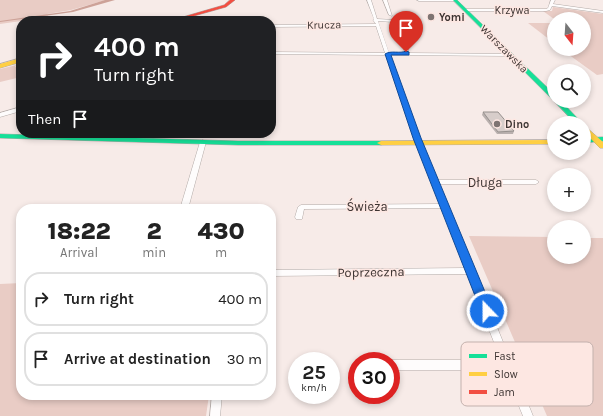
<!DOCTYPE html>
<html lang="en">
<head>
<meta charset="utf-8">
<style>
	:root { --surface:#fff; --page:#f6f6f6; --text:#222; --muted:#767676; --line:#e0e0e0 }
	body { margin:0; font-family:Karla,sans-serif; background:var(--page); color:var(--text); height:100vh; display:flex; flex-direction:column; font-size:15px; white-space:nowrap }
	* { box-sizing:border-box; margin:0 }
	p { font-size:13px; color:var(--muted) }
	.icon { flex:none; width:22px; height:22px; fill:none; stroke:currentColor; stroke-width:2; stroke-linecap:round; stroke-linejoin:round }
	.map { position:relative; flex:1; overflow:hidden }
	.panel { position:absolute; left:16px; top:204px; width:260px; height:196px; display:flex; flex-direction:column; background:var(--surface); border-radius:16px; box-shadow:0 2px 6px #0003 }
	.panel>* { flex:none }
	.guide { position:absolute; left:16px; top:16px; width:260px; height:122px; border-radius:16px; box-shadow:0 2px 6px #0003; background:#202124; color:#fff; overflow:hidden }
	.needle { width:26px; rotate:163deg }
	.tools { position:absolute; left:547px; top:12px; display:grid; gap:8px }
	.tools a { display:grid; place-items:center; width:44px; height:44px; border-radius:50%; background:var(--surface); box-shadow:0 2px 6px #0003; font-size:20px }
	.speed { position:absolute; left:288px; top:352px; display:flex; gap:8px; font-size:20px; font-weight:700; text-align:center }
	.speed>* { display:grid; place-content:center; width:52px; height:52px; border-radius:50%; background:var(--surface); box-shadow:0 2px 6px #0003; line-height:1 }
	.speed small { font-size:10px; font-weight:400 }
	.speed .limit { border:6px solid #d22; background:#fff; color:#111 }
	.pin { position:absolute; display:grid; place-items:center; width:34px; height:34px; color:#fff; margin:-41px -17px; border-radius:50% 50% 50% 0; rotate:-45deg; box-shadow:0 0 4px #0007 }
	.pin .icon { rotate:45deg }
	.me { position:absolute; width:44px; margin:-22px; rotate:338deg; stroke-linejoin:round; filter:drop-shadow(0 0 3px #0008) }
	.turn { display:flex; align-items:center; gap:14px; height:84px; padding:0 12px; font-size:18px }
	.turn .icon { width:52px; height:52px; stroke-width:2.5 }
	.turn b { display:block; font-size:28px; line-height:34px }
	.then { display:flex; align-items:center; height:38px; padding:0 12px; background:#0003; gap:8px; font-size:15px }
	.eta { display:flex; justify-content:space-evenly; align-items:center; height:68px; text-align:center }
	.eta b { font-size:24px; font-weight:800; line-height:28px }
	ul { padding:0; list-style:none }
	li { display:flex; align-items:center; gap:12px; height:54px; margin:0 8px 6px; padding:0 4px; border:2px solid var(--line); border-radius:16px }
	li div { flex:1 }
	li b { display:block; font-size:15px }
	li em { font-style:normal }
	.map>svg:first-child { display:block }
	.green { fill:#e9ccc5 }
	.water { fill:#cda298 }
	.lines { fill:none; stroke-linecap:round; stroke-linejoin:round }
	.street-casing { stroke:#b2aaa7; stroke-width:1 }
	.fast-casing { stroke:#b2aaa7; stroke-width:1 }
	.slow-casing { stroke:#b2aaa7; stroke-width:1 }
	.jam-casing { stroke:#b2aaa7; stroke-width:1 }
	.street { fill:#fefcfc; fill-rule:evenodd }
	.fast { fill:#16e098; fill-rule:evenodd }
	.slow { fill:#ffcf43; fill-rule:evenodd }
	.jam { fill:#f24e42; fill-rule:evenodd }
	.wall { fill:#b9b0ae }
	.building { fill:#d7cdca; stroke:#96908d }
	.route { fill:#1a73e8; stroke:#114b97 }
	.poi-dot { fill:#7e7472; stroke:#fde7e2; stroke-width:1.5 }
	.labels { text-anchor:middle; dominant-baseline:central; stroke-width:3; stroke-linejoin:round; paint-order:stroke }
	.far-street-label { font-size:11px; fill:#3d3432; stroke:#fde7e2 }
	.far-poi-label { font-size:11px; font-weight:bold; fill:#3d3432; stroke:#fde7e2; text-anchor:start }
	.street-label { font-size:13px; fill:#3d3432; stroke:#fde7e2 }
	.key { fill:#fde7e2; stroke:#c3b1ad; stroke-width:1 }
	.key-label { font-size:11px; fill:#3d3432 }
</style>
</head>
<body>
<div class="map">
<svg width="603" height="416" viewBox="0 0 603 416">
	<rect width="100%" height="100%" fill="#f7ebe8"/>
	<g class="green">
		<path d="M0,0H106L71,10L47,14L49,17L0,24Z"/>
		<path d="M553,7L603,14V74L597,75L561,49H584V19H554L543,11H552Z"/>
		<path d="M528,23H554V43Z"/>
		<path d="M21,64L15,66L21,74V77L0,82V69Z"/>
		<path d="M469,236L554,237V257H584V238H603V416H547Z"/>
		<path d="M21,283V395H209L206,416H0V284Z"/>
	</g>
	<path class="water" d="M105,0H115L73,12L0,22V21L70,11Z"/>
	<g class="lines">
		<defs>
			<g id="street">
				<path d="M367,0H371L377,19L395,20L407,46L409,53L510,54L512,55L510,56L390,55L420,138L437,180H536L539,182L536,184H439L533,416H523L504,370H391V361H389L391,360H501L467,274L271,276V270L465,268L442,208L304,209L302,219H296L295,217L298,207L301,205L440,204L414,138L386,55L271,54V52L385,53L376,26L271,27V25L376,24L373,20L374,19ZM378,21L393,22L403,46L405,53H389Z"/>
				<path d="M383,0H387L392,16L389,15Z"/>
				<path d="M417,0H457L455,1H419Z"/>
				<path d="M551,0H555L553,4L603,11V13L552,6L550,10L546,11H465L463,10L465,9H546L548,8Z"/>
				<path d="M21,107V111L0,117V113Z"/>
				<path d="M203,140L206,142L188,209H180L200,142Z"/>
				<path d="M212,395H222L220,416H210Z"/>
			</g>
			<g id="fast">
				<path d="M453,0H457L554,94V100L552,99Z"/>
				<path d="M554,101H561L582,123H575Z"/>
				<path d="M0,134L238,141H381L385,143L381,145H238L0,138Z"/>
				<path d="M601,137H603V141L584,143V139Z"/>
			</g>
			<g id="slow">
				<path d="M21,58V62L0,68V64Z"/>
				<path d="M584,126L586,127L603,142V148H600L584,132Z"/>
				<path d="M554,140V144L381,145L377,143L381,141Z"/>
			</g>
			<path id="jam" d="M230,0H235L226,7L176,21H169L224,5Z"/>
		</defs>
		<use href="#street" class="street-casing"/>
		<use href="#fast" class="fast-casing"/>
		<use href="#slow" class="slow-casing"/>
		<use href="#jam" class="jam-casing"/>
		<use href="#street" class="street"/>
		<use href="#fast" class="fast"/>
		<use href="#slow" class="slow"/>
		<use href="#jam" class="jam"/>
	</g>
	<path class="wall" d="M483,112L514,131L513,134H497L482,115Z"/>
	<path class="building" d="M483,112H498L514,131L498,132Z"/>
	<path class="route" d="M406,51L409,52V55H391L421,138L493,311L491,315L487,316L483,315L481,311L413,138L385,54C391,50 400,54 406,51Z"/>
	<g class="poi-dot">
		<circle cx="431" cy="17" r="4"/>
		<circle cx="497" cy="124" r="4"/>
	</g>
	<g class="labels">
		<g class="far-street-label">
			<text x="512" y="10">Krzywa</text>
			<text transform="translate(324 25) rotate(-1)">Krucza</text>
			<text transform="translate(504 49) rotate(45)">Warszawska</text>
		</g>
		<g class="far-poi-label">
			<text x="439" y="17">Yomi</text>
			<text x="505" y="124">Dino</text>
		</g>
		<g class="street-label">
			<text x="485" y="182">Długa</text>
			<text x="367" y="206">Świeża</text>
			<text transform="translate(371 272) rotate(-1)">Poprzeczna</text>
		</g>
	</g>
	<rect x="461" y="342" width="132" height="64" rx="6" class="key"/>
	<rect x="469" y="354" width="18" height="4" fill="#16e098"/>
	<rect x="469" y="372" width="18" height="4" fill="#ffcf43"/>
	<rect x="469" y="390" width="18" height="4" fill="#f24e42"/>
	<g class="key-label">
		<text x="494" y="360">Fast</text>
		<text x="494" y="378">Slow</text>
		<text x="494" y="396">Jam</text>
	</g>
</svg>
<div class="tools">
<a><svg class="needle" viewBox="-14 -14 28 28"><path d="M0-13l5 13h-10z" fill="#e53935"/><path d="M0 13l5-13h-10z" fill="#767676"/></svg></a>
<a><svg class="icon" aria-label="search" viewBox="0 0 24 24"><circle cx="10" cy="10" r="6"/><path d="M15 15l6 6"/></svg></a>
<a><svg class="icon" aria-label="layers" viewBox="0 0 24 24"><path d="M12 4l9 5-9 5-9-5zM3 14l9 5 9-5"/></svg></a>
<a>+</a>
<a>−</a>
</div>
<div class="speed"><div>25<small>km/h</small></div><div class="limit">30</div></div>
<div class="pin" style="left:406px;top:52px;background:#d93025"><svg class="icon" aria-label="arrive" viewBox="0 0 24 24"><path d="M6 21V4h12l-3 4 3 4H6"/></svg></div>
<svg class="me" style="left:487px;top:311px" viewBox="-20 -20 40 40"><circle r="17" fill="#1a73e8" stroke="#fff" stroke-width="3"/><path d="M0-11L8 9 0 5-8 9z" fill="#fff"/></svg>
<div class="guide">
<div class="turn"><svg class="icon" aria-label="right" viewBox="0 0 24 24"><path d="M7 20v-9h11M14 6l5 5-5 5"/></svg><div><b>400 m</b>Turn right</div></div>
<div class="then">Then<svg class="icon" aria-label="arrive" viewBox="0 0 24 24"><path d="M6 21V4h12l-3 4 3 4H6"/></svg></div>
</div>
<section class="panel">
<div class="eta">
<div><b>18:22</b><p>Arrival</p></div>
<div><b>2</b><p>min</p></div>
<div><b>430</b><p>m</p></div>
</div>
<ul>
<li><svg class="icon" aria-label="right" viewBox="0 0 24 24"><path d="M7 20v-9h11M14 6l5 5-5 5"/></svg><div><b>Turn right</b></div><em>400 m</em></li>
<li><svg class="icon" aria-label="arrive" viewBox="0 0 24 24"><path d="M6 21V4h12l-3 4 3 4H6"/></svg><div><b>Arrive at destination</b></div><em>30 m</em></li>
</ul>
</section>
</div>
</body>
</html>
